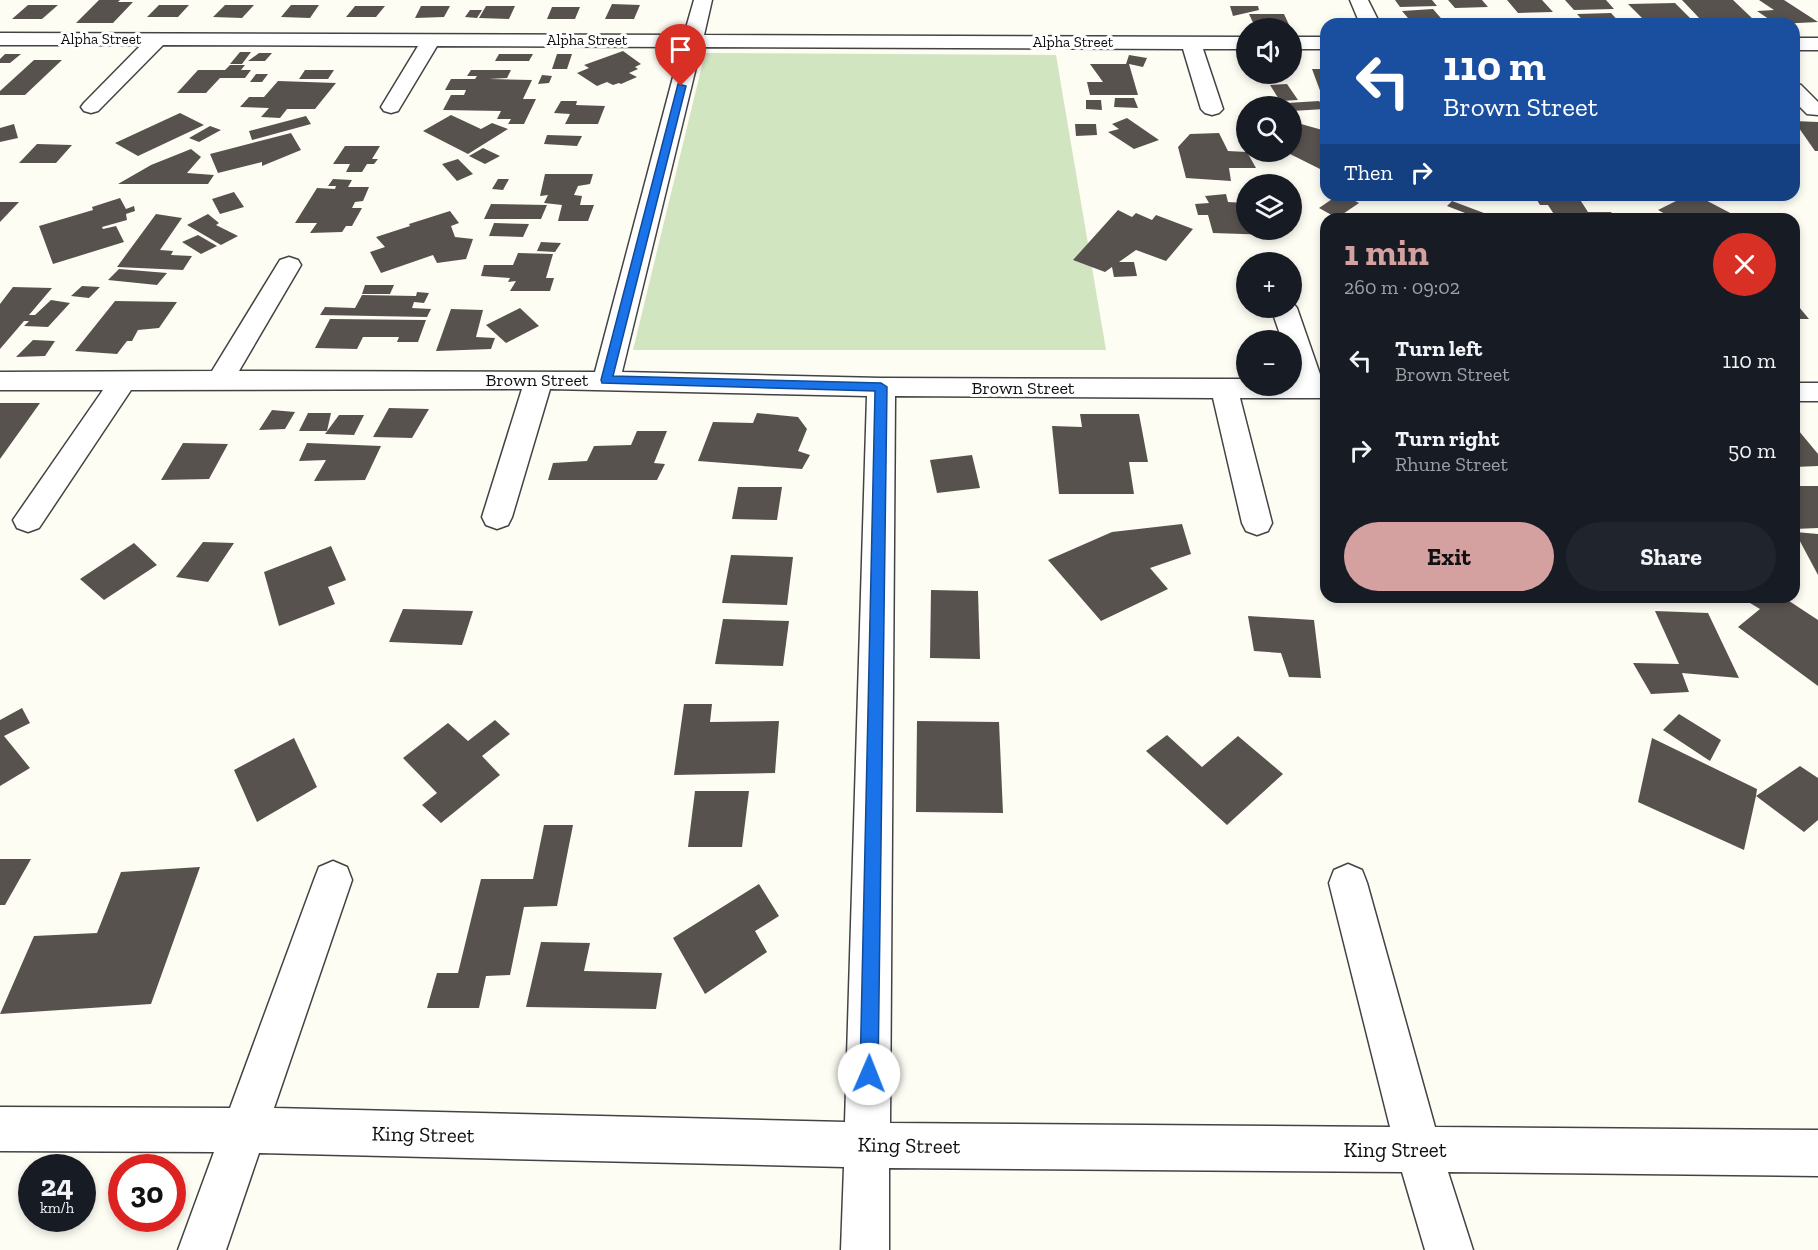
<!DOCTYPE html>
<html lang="en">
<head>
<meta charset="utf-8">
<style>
	:root { --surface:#171b24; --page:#20242c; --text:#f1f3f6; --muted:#9ea1a6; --accent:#d4a0a0 }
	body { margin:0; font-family:"Zilla Slab",serif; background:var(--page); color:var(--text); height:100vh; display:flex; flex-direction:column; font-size:22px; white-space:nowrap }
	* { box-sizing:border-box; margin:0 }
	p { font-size:20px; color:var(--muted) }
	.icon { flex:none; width:33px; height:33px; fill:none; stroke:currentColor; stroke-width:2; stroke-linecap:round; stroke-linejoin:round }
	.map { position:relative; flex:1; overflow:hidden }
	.drawer { position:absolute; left:1320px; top:213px; width:480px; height:390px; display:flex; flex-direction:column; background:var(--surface); border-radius:18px; box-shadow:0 3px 9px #0003 }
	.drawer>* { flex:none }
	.hud { position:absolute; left:1320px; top:18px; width:480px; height:183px; border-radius:18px; box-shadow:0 3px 9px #0003; background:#1a4fa0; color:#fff; overflow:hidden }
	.buttons { position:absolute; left:1236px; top:18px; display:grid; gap:12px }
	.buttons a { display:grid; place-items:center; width:66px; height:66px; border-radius:50%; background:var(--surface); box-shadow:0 3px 9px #0003; font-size:30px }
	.speed { position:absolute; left:18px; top:1154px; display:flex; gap:12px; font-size:30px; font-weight:700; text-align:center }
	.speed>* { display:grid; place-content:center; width:78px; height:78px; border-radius:50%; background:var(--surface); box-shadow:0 3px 9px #0003; line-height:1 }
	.speed small { font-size:15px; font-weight:400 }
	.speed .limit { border:9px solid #d22; background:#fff; color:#111 }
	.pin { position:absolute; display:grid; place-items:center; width:51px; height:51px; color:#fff; margin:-62px -26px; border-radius:50% 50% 50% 0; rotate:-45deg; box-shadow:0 0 6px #0007 }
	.pin .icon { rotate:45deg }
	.me { position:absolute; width:66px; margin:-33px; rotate:1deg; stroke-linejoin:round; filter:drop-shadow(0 0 4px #0008) }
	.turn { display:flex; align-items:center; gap:21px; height:126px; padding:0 24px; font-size:27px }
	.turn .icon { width:78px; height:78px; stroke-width:2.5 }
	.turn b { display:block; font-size:42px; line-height:51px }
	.then { display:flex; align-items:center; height:57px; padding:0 24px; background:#0003; gap:12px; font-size:22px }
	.round { display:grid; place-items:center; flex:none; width:63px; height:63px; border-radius:32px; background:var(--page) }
	.overview { display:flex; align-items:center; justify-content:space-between; height:102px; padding:0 24px }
	h1 { font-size:36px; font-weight:800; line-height:45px; color:var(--accent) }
	.cta { display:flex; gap:12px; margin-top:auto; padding:12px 24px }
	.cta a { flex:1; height:69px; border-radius:36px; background:var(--accent); color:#111; font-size:24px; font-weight:800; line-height:69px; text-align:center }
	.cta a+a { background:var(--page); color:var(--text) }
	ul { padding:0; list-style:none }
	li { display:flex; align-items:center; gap:18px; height:90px; padding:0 24px }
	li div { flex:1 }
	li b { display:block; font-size:22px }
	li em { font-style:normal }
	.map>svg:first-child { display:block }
	.green { fill:#d1e5c1 }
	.building { fill:#58524e }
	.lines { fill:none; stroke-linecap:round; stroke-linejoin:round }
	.minor-casing { stroke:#434343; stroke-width:3 }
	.minor { fill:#fff; fill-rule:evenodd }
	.route { fill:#1a73e8; stroke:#114b97; stroke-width:1.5 }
	.labels { text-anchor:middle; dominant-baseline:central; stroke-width:6; stroke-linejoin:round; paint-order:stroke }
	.far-street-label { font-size:15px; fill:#101010; stroke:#fff }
	.street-label { font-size:18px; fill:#101010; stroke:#fff }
	.near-street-label { font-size:21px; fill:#101010; stroke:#fff }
</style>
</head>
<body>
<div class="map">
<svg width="1818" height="1250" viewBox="0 0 1818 1250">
	<rect width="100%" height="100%" fill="#fefdf4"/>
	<path class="green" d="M705,53L1056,55L1106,350H633Z"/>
	<g class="building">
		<path d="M99,0H120L118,2H133L113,23H76Z"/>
		<path d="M1395,0H1432L1437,6L1400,7Z"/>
		<path d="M1448,0H1482L1488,7L1455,8Z"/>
		<path d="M1507,0H1542L1553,12L1518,13Z"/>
		<path d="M1565,0H1606L1614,9L1574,10Z"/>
		<path d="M1682,0H1733L1754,20H1701Z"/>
		<path d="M1759,0H1784L1818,22L1776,24L1757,11L1774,10Z"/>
		<path d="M1675,3L1691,19L1644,20L1628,4Z"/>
		<path d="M612,4L640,5L634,19H605Z"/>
		<path d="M28,5H58L42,19H12Z"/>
		<path d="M159,5H189L178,17H147Z"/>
		<path d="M225,5H254L242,18L213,17Z"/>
		<path d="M291,5H319L310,18L281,17Z"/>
		<path d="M355,6H385L376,17H346Z"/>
		<path d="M421,6H450L444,17L415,18Z"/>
		<path d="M486,6H515L509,19L479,18Z"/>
		<path d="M1230,6H1258L1259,10L1233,16Z"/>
		<path d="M552,7H580L575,19H547Z"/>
		<path d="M1433,9L1446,24H1413L1402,11Z"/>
		<path d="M470,10H482L477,18L465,17Z"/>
		<path d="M1611,13L1621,24H1586L1577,14Z"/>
		<path d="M1249,14H1284L1290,27H1255Z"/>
		<path d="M623,51L641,64L635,67L638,69L629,73L637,77L621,84L619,83L613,85L607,82L597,86L577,73L589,68L584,65Z"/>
		<path d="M240,52H251L242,64H230Z"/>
		<path d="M259,53H272L265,61H248Z"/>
		<path d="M5,54H21L10,63H0V59Z"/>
		<path d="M499,54H533L529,61H495Z"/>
		<path d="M557,54H572L567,69H552Z"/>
		<path d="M1129,55L1147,58L1143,67L1129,64L1138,95H1090L1087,82H1103L1090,64H1126Z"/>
		<path d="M34,60H62L25,95H0V91Z"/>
		<path d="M230,65H245L241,70H251L245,78H220L206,93H177L198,70H225Z"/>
		<path d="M1312,69H1326V96H1322Z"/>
		<path d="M305,70H334L328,79H299Z"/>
		<path d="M471,70H511L507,78L489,79L532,80L523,99H536L524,124H508L511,119H497L501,111L443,110L451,95H464L466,90H445L451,79H475L477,76H467Z"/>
		<path d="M256,74H268L262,82H250Z"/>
		<path d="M542,75L552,76L549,83L538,84Z"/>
		<path d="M278,81L336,83L315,109H287L280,118L261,117L269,108L240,107L249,97H264Z"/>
		<path d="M1287,84L1298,100L1280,101L1270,85Z"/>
		<path d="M1115,98H1134L1138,108L1114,107Z"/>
		<path d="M1086,100H1101L1102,110L1086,109Z"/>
		<path d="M561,101H577L576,105L605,106L598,124H565L570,114L554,113Z"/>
		<path d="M1319,101L1325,109L1292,111V106L1287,103Z"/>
		<path d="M180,113L204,125L138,156L115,143Z"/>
		<path d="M451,115L481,129L492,123L508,129L468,154L423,131Z"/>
		<path d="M306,116L311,124L252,140L249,131Z"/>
		<path d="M1127,118L1159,140L1134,149L1108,132L1119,129L1112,124Z"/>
		<path d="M1794,121L1818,122V151H1815Z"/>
		<path d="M14,124L18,138L0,142V128Z"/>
		<path d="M1075,124H1096L1097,135L1076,136Z"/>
		<path d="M1301,124L1326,131V172L1286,152H1292V129L1295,130Z"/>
		<path d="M210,126L221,130L199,142L189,138Z"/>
		<path d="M291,133L301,150L262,166V162L218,173L210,154Z"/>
		<path d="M1219,133L1228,151L1247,152L1256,168H1229L1231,181L1186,178L1178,147L1190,134Z"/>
		<path d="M547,135L582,136L577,146L544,144Z"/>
		<path d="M37,144L72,145L56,163H19Z"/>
		<path d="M345,146H380L372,159H378L374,164H367L362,172H346L350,164H333Z"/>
		<path d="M483,148L500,156L485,164L469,156Z"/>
		<path d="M191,149L201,157L187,173L214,175L208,184H118L151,165Z"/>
		<path d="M458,159L473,174L457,181L442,164Z"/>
		<path d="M545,174H593L590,184L578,186L574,195L582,196L580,205H594L588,221H558L562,205L544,203L548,195L540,196Z"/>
		<path d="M333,179L352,180L348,187H369L363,201L355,202L352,208H362L352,226H346L342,232L310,233L317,223H295L317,188L335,189L336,186H328Z"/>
		<path d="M498,179H509L503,190L492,189Z"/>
		<path d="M234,192L244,207L220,214L212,199Z"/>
		<path d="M1226,194L1228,202L1246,203V230H1273L1275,235L1213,233L1208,215H1198L1195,204L1209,203L1205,196Z"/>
		<path d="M1338,195H1344L1359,203L1337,218L1319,208Z"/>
		<path d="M1534,195H1577L1588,212H1611L1616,219H1557L1548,205H1540Z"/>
		<path d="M1601,195H1621L1626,201H1605Z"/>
		<path d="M1688,195H1696L1736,216L1731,219H1674L1658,210Z"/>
		<path d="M120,198L126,209L134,206L135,211L126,214L127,220L102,227L103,229L116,226L124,242L53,264L39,226L93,210L92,207Z"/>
		<path d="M1452,201L1500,219H1460L1465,213L1447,206Z"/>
		<path d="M0,202H19L0,222Z"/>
		<path d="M491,204L547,205L541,219H484Z"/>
		<path d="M1118,210L1132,217L1136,213L1152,220L1156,215L1193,229L1166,261L1136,250L1119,262H1134L1137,276L1114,277L1112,267L1105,272L1073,260Z"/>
		<path d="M450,211L459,223L451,226L455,237L473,239L466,259L437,263L433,255L381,273L370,252L385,247L376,237L410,226L409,224Z"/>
		<path d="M156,214L182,218L160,250L173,251L171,255L192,256L183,270L117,267Z"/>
		<path d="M208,214L219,223L216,225L238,236L221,245L187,225Z"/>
		<path d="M494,223L529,224L523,237L489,236Z"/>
		<path d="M198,235L217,246L201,254L182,242Z"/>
		<path d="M541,242L561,243L555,252L537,251Z"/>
		<path d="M518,253L553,254L546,278H554L550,291H510L516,281L508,282L510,278L481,276L484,265H513Z"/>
		<path d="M119,269L167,273L157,285L108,280Z"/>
		<path d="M365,285H394L390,294H362Z"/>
		<path d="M82,286L100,287L89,298L71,296Z"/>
		<path d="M13,287L52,288L29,315H35L51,300L70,303L48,327L24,326L29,321H24L0,349V304Z"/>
		<path d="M417,292L429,293L424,303L414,302L412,308L431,309L427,317L320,315L325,307L355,308L362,295L416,296Z"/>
		<path d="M115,301L177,302L159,328L138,330L132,341H127L117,354L75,351Z"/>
		<path d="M1794,301L1809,319H1794Z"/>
		<path d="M520,308L539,326L506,343L486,325Z"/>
		<path d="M451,309L483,310L476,337L495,338L491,349L436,351Z"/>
		<path d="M330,319L426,320L418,342H397L399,337H363L357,349L315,348Z"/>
		<path d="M33,340L55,341L45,356L16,357Z"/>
		<path d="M0,403H40L0,459Z"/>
		<path d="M389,408L429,409L412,438L373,437Z"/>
		<path d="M272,410L295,412L285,429L259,430Z"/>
		<path d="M308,413H331L327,431H299Z"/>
		<path d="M757,413L798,417L807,429L798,451L810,455L802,469L698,461L713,422L753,423Z"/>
		<path d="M1080,414H1139L1148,462H1129L1134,494H1059L1052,426L1082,427Z"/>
		<path d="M339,415H364L354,435L325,434Z"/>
		<path d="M1794,425L1818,454V466L1794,467Z"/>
		<path d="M637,431H667L654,463L665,464L657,480H548L553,463L587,461L594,446L631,445Z"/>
		<path d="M183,443L228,444L209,479L161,480Z"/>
		<path d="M307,443L381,446L365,480L314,481L326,460L299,461Z"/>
		<path d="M972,455L980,488L937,493L930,460Z"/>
		<path d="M1794,486H1818V528L1794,529Z"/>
		<path d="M738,487H782L777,520L732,519Z"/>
		<path d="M1182,524L1191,554L1150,568L1168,589L1101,621L1048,560L1112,532Z"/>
		<path d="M1795,532L1818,534V575Z"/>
		<path d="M203,542L234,543L208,582L176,577Z"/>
		<path d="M134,543L157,565L104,600L80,579Z"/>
		<path d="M331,546L346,580L328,587L335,604L279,626L264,572Z"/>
		<path d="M731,555L793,557L787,605L722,603Z"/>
		<path d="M931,590L978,591L980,659L930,658Z"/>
		<path d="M1740,597H1783L1818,620V686L1738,627L1760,609Z"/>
		<path d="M403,609L473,611L462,645L389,642Z"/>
		<path d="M1655,611L1708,613L1739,678L1682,673L1689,692L1651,694L1633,663L1679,664Z"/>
		<path d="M1248,616L1314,620L1321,678L1289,677L1281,653L1254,651Z"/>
		<path d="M723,619L789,621L783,666L715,664Z"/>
		<path d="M684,704H712L710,722L779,721L775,773L674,775Z"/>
		<path d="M22,708L30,723L4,736L30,768L0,786V720Z"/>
		<path d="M1679,714L1721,740L1710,761L1663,730Z"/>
		<path d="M495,720L510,734L482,756L500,775L441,823L422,805L437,793L403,758L448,723L468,741Z"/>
		<path d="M917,721L999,722L1003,813L916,812Z"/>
		<path d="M1167,735L1202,767L1238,736L1283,774L1227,825L1146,751Z"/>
		<path d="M294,738L317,787L257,822L234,770Z"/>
		<path d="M1652,738L1757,789L1756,796L1800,766L1818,778V820L1804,832L1756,796L1744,850L1638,802Z"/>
		<path d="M695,791H749L742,847H688Z"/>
		<path d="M544,825H573L557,906L524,907L510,975L486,976L479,1008H427L437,973H458L481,879H533Z"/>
		<path d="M0,859H31L5,905H0Z"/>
		<path d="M200,867L151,1004L0,1014L34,936L97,933L121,872Z"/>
		<path d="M759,884L779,916L755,931L767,952L705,994L673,938Z"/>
		<path d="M541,942L590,943L584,971L662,973L656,1009L526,1007Z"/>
	</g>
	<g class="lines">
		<defs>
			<g id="minor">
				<path d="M694,0H712L704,35L1246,37V49H1203L1223,109L1219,113L1212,115L1205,113L1201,109L1183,49L701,47L622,372L881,378L1224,379H1246V386H1292V379H1294L1292,371V340H1282L1271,308H1292V302L1297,308L1322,380H1326V398H1240L1272,523L1268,531L1257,535L1246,531L1242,523L1213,398L895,396L890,1123L1390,1127L1329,883L1334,870L1348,864L1362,870L1367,883L1435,1127L1818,1130V1176L1448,1172L1473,1250H1425L1402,1172L889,1168V1250H841L844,1167L259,1153L226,1250H178L214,1152L0,1151V1107L230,1108L314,880L319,867L333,861L347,867L352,880L274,1108L845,1122L867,396L550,389L512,517L508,525L497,529L486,525L482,517L522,389L131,390L39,528L28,532L17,528L13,520L103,390H0V372L212,371L280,260L289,257L298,260L301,265L239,371L595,372L681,47L437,46L398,111L391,113L384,111L381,107L418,46L163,45L98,111L91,113L84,111L81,107L84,103L141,45H0V33L684,35Z"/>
				<path d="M1350,0H1368L1380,24H1360Z"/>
				<rect x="1292" y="37" width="34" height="12"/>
				<rect x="1794" y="38" width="24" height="12"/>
				<path d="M1794,83L1801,85L1818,102V115L1807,114L1794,101Z"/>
				<rect x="1794" y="383" width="24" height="18"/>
			</g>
		</defs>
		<use href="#minor" class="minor-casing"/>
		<use href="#minor" class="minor"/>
	</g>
	<path class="route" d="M678,84L686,86L613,376L881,383L887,387L878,1074L876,1080L869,1083L863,1080L860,1074L875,391L602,383L601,380Z"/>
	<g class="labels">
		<g class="far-street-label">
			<text x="101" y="39">Alpha Street</text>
			<text x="587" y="40">Alpha Street</text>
			<text x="1073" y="42">Alpha Street</text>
		</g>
		<g class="street-label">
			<text x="537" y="380">Brown Street</text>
			<text x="1023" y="388">Brown Street</text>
		</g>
		<g class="near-street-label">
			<text transform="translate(423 1134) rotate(1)">King Street</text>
			<text transform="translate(909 1145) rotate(1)">King Street</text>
			<text x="1395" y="1149">King Street</text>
		</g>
	</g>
</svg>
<div class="buttons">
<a><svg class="icon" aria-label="sound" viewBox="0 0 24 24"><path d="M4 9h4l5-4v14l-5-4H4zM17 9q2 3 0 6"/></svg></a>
<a><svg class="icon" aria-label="search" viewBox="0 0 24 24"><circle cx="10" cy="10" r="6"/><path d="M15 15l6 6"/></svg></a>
<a><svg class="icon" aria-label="layers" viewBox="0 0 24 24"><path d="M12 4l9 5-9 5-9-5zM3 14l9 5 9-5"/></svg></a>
<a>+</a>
<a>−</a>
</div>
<div class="speed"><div>24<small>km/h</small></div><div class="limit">30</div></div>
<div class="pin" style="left:681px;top:86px;background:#d93025"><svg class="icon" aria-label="arrive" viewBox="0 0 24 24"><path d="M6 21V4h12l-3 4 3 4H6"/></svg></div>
<svg class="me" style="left:869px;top:1074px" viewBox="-20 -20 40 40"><circle r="19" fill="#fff"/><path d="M0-13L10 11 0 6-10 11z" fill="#1a73e8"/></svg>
<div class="hud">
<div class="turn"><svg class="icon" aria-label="left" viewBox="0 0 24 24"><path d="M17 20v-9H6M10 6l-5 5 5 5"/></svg><div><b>110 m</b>Brown Street</div></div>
<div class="then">Then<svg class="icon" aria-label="right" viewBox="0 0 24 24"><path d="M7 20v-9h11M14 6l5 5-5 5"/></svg></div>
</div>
<section class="drawer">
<div class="overview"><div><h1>1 min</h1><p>260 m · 09:02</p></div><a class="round" style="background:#d93025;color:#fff"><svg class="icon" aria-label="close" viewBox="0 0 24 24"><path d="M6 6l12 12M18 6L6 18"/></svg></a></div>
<ul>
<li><svg class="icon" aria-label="left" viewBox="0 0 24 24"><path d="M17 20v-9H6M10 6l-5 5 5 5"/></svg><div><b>Turn left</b><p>Brown Street</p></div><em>110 m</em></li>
<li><svg class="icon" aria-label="right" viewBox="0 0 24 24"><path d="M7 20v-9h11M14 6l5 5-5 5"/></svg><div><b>Turn right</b><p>Rhune Street</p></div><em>50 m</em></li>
</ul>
<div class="cta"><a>Exit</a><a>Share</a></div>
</section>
</div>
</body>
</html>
